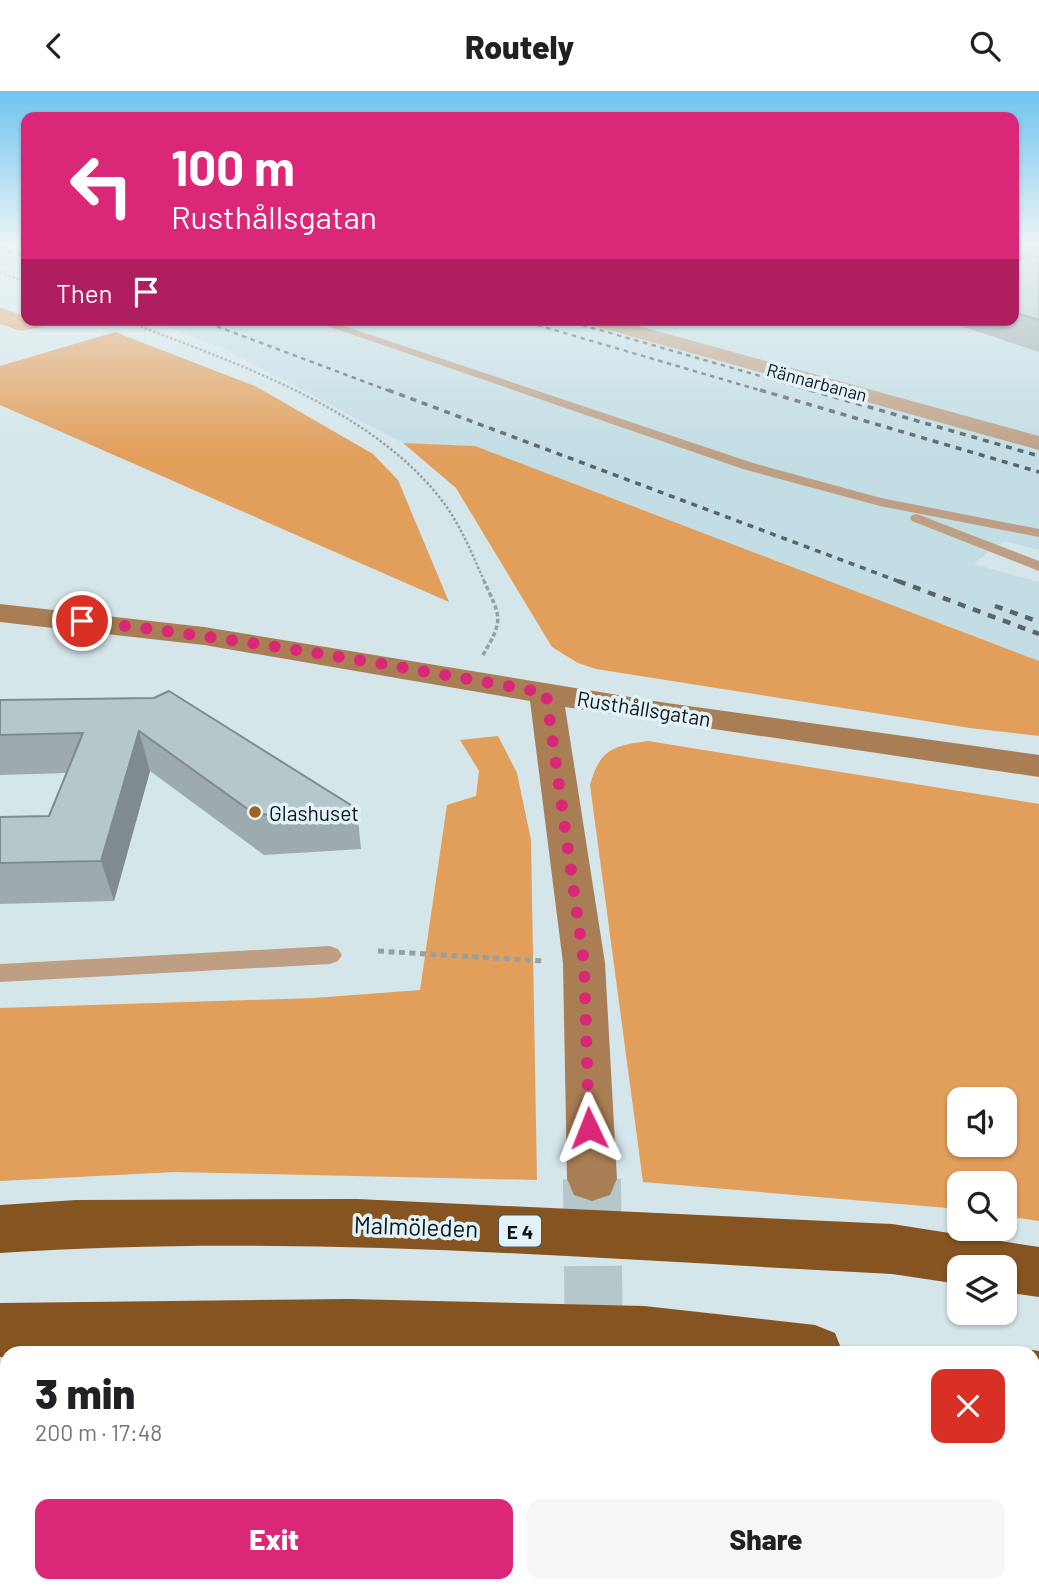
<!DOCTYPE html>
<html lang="en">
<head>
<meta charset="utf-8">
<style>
	:root { --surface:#fff; --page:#f6f6f6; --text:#202124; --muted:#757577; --accent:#db2777 }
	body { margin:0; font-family:Barlow,sans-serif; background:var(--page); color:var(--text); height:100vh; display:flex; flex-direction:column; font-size:26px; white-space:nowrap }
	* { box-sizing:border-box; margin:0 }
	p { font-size:23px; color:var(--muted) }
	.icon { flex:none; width:38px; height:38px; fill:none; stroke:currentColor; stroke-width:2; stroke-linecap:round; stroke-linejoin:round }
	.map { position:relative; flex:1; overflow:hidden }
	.details { position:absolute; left:0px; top:1255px; width:1040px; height:247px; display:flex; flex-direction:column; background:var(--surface); border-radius:21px 21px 0 0; box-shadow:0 2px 5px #0004 }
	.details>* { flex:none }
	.guide { position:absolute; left:21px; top:21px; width:998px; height:214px; border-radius:14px; box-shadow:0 2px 5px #0004; background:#db2777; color:#fff; overflow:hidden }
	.fabs { position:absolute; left:947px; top:996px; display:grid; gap:14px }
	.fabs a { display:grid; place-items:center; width:70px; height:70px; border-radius:14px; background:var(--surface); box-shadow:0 2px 5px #0004; font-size:35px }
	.pin { position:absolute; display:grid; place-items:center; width:60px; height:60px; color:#fff; margin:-30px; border:4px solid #fff; border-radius:50%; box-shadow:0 2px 7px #0007 }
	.me { position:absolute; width:77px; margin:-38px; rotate:358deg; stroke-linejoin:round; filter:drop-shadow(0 0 5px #0008) }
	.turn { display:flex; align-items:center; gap:24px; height:147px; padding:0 35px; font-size:32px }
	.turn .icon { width:91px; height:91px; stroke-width:2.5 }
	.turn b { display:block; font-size:49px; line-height:60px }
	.then { display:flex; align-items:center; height:66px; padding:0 35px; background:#0003; gap:14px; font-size:26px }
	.round { display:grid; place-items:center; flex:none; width:74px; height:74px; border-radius:14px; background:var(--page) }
	.head { display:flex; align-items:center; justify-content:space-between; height:119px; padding:0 35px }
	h1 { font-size:42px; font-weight:800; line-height:52px }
	.cta { display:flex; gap:14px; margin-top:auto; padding:14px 35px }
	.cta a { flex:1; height:80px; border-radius:14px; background:var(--accent); color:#fff; font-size:28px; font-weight:800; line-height:80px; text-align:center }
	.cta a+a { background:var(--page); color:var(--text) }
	header { display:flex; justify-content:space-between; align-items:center; height:91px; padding:0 35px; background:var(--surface); font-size:32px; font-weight:800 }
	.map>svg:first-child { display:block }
	.built { fill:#c2dde4 }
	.green { fill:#e3a66b }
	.forest { fill:#e29e5b; fill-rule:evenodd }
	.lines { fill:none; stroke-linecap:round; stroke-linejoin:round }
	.secondary-tunnel { stroke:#b6c7ca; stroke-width:58; stroke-dasharray:58 29; stroke-linecap:butt }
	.path-far2 { stroke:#93a1a5; stroke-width:2.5; stroke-dasharray:2.5 2; stroke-linecap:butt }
	.path-far1 { stroke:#93a1a5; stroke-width:3.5; stroke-dasharray:4.5 2.5; stroke-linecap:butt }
	.path { stroke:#93a1a5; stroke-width:5; stroke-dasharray:6 4.5; stroke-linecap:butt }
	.lane { fill:#be9f84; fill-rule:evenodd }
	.street { fill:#be9f84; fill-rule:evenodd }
	.secondary { fill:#aa7e54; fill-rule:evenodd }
	.highway { fill:#865420; fill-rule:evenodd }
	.rail-far2 { stroke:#5a6467; stroke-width:2.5; stroke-dasharray:4.5 4.5; stroke-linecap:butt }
	.rail-far1 { stroke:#5a6467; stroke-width:3.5; stroke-dasharray:6 6; stroke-linecap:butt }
	.rail { stroke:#5a6467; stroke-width:4.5; stroke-dasharray:8 8; stroke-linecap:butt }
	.wall { fill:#9dabaf }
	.shaded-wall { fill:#7f8b8f }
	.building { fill:#b6c7cc; stroke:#7f8b8f; stroke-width:2 }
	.route { stroke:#db2777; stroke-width:12; stroke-dasharray:0 21.6 }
	.poi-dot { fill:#9f6424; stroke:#e1f3f8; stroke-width:2.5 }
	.labels { text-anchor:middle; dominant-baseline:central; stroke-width:7; stroke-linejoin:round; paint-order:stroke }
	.far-street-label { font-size:18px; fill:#0f1517; stroke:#e1f3f8 }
	.shield { fill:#e1f3f8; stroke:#4e585a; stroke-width:2 }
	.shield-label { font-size:19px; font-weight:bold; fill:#0f1517 }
	.street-label { font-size:21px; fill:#0f1517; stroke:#e1f3f8 }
	.poi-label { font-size:21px; fill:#0f1517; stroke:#e1f3f8; text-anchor:start }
	.near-street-label { font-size:24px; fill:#0f1517; stroke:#e1f3f8 }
</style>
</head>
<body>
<header><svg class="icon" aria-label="back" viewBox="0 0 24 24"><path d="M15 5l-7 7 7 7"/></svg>Routely<svg class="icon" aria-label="search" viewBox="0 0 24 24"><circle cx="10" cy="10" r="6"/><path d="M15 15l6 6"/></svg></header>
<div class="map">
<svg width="1039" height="1501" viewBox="0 0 1039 1501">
	<rect width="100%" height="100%" fill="#d4e6ea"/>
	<g class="built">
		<path d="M0,155H26V183L0,173Z"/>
		<path d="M1039,155V459L1004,450L973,473L1039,491V570L475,355L403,352L220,256L147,229H1013Z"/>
	</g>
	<path class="green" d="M0,216L26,226V229L50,234L21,240L0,233Z"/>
	<g class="forest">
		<path d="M115,241L257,296L373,363L398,389L449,511L0,314V275Z"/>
		<path d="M403,352L475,355L1039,570V645L970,637L596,578L578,572L552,556L456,397Z"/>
		<path d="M498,645L517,682L531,749L537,1089L175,1081L0,1090V917L314,907L420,899L447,714L476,705L479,680L460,649Z"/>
		<path d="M648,650L1039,713V1130L1005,1125L1004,1092H959V1118L643,1091L590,694C600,658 613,655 648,650ZM959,1008H1004V1054H959Z"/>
		<path d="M0,1330H7V1494L491,1495L489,1501H0Z"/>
		<path d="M1033,1359L1039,1360V1501H654V1494H1032Z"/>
	</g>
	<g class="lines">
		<path class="secondary-tunnel" d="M592,1088L594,1262"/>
		<g class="path-far2">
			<path d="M0,181L26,191"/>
			<path d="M124,229C230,271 367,314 440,407C460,432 472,463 485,492"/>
		</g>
		<path class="path-far1" d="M483,564C504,528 501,527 484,490"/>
		<path class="path" d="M378,860L544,870"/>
		<g class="lane">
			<path d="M310,229H326L753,372L881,407L1039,438V446L880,415L743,378Z"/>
			<path d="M917,423L1039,470V480L912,430L910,427L912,424Z"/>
			<path d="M330,855L338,858L342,864L338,870L330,873L0,891V873Z"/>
		</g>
		<path class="street" d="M584,229H617L1039,345V359L587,233Z"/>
		<g class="secondary">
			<path d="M0,513L204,536L667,612L1039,664V686L565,616L605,872L617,1088L610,1104L592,1110L574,1104L567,1088L563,872L530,610L204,554L0,531Z"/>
			<path d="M529,1494H595L593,1501H527Z"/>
		</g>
		<g class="highway">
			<path d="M357,1108L892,1133L1039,1156V1206L1004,1201V1176H959V1193L892,1183C596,1168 297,1142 0,1162V1114L76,1109Z"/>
			<path d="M349,1208L644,1215L815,1234L835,1242L843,1262H7V1266H0V1212Z"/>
			<path d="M1032,1259L1039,1260V1318L1032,1317V1262H1025Z"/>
		</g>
		<g class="rail-far2">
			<path d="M0,157L26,166"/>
			<path d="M200,229L392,301"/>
			<path d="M520,229L766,301"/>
			<path d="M565,229L816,301"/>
		</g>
		<g class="rail-far1">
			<path d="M388,299L903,492"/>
			<path d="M760,299L1039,381"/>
			<path d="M810,299L1039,365"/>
		</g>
		<g class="rail">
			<path d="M898,490L1039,543"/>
			<path d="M995,515L1039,531"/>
		</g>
	</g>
	<g class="wall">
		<path d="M1013,155H1039V261L943,229H1013Z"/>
		<path d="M154,607L357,718L361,758L264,764L150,680L114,810L0,813V726L49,725L66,682L0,684V609Z"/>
	</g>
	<g class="shaded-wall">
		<path d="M1039,155V167L1013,186L1018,160Z"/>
		<path d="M139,640L150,680L114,810L101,770Z"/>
	</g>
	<g class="building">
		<path d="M1013,155H1039L1018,160L1019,169L1039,165V229L1013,221Z"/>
		<path d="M169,600L357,718L256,724L139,640L101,770L0,772V726L49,725L83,642L0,644V609L154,607Z"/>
	</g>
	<linearGradient id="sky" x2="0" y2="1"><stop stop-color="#71c4ee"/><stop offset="0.42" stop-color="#ecf4f6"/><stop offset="1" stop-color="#ecf4f6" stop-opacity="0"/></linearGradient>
	<rect width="1039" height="365" fill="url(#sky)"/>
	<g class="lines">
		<path class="route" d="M82,530C238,547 392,574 546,602L584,872L589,1037"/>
	</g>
	<circle class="poi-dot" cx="255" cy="721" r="7"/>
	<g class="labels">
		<g class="far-street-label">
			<text transform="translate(817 291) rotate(15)">Rännarbanan</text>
		</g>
		<rect class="shield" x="499" y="1124.5" width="42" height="31" rx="5"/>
		<g class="shield-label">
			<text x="520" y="1140">E 4</text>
		</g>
		<g class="street-label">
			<text transform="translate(644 617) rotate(9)">Rusthållsgatan</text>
		</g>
		<g class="poi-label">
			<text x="269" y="721">Glashuset</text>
		</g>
		<g class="near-street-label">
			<text transform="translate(416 1135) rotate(2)">Malmöleden</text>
		</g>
	</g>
</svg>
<div class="fabs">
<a><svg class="icon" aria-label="sound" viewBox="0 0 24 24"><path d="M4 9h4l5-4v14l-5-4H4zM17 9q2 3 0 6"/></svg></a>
<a><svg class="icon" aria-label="search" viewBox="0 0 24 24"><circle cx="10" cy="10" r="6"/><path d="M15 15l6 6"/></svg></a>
<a><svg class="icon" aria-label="layers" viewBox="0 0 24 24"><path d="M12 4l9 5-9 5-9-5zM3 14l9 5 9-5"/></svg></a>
</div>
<div class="pin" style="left:82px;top:530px;background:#d93025"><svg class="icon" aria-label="arrive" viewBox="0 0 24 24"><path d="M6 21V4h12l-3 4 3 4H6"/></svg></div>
<svg class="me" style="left:589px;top:1037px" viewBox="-20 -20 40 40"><path d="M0-17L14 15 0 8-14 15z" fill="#db2777" stroke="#fff" stroke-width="4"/></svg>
<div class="guide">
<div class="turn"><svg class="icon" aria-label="left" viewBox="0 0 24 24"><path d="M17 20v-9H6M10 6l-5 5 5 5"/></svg><div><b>100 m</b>Rusthållsgatan</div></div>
<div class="then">Then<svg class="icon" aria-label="arrive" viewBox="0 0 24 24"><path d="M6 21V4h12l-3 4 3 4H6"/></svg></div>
</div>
<section class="details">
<div class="head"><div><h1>3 min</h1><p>200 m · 17:48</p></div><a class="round" style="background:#d93025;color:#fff"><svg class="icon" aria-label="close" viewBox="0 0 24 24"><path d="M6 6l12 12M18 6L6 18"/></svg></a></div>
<div class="cta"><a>Exit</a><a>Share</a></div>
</section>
</div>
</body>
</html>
